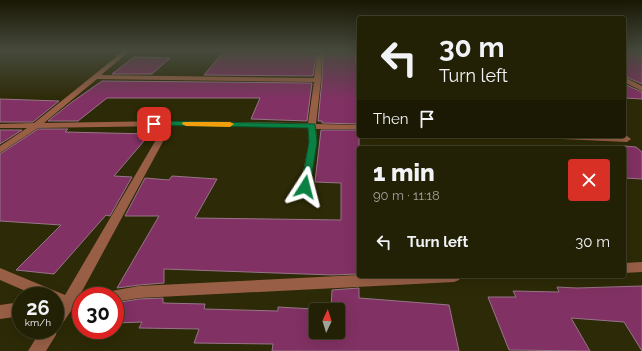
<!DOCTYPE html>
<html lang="en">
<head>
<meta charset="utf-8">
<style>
	:root { --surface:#222005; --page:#2a280f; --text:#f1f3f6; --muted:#a2a39a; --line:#3f3e27 }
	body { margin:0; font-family:Raleway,sans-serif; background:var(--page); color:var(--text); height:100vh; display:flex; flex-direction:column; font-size:15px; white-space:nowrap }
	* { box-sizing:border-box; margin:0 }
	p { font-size:13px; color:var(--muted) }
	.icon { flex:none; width:22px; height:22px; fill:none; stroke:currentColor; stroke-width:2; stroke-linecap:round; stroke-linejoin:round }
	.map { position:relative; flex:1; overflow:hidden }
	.side { position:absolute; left:357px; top:146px; width:269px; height:132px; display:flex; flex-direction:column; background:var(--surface); border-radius:4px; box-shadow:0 4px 16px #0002,0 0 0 1px var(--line) }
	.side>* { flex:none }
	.top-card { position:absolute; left:357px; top:16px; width:269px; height:122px; border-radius:4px; box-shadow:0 4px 16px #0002,0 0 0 1px var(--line); background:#222005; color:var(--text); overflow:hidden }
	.needle { width:26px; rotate:4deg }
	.tools { position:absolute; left:309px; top:303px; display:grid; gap:8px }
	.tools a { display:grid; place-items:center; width:36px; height:36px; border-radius:4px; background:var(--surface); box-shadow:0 4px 16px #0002,0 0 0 1px var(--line); font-size:20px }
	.speed { position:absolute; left:12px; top:287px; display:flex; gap:8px; font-size:20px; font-weight:700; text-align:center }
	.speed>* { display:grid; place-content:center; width:52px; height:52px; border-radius:50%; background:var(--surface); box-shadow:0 4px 16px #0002,0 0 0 1px var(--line); line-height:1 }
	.speed small { font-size:10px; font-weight:400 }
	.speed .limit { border:6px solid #d22; background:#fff; color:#111 }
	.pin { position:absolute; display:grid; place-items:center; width:34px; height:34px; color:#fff; margin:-17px; border-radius:8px; box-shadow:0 2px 6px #0006 }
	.me { position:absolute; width:44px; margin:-22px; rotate:9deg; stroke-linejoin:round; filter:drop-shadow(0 0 3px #0008) }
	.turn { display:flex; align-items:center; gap:14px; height:84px; padding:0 16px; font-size:18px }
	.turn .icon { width:52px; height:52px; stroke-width:2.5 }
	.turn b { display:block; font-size:28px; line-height:34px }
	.then { display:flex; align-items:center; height:38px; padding:0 16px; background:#0003; gap:8px; font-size:15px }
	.round { display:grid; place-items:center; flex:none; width:42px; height:42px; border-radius:4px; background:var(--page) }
	.headline { display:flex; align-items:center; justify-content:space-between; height:68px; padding:0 16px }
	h1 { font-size:24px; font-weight:800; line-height:30px }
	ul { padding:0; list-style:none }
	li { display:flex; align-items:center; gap:12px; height:56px; padding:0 16px }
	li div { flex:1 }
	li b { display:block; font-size:15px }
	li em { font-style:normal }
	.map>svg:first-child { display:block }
	.building { fill:#813163; stroke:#977588; fill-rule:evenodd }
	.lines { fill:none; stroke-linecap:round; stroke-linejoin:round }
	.street { fill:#985f46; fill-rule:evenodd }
	.route { fill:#0b8043; stroke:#07532c }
	.slow { fill:#f59e0b }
</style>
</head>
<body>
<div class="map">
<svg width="642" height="351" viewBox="0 0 642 351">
	<rect width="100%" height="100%" fill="#2d2a07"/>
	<g class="building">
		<path d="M225,50H355L356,64H359V124L322,123V121H318L322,80L323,54L316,56L313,76L204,75Z"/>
		<path d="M624,50H642V84L624,76Z"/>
		<path d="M134,57L170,58L152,74H112Z"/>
		<path d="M102,81L312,83L307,121L251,119L260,98H107L78,121H48L72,102Z"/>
		<path d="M624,84L642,92V99L624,98Z"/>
		<path d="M0,99L59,101L33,122H0Z"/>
		<path d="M38,129H68L65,132L150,134L114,176L132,177L110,216L106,215L54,274L16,270L61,225L0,221V154Z"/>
		<path d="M0,130H22L0,144Z"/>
		<path d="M321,130H359V274L332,275L164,269V283L139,285L117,288L159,216H125L145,178L169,180L172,176L217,179L195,218L341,220V183L315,182Z"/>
		<path d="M624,146L636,147L642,152V179L624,178Z"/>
		<path d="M642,286V351L624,322L571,318L590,351L509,350L488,297H516L513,291L559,292L557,287L577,288Z"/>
		<path d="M359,288V298L449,305L459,351H272L273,344L194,343L199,329L139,328L142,322L115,323V303L139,299L163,298V303L205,304L204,309L278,311V307L331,310L332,290ZM316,310H338V332H316Z"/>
	</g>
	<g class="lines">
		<g class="street">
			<path d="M125,50H131L101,75L314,78L317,56L322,55L321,80L316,124L359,125V129H316L317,142L310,187L305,190L300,187L309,142L308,128L172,125L80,295L85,296H81V307L73,308L60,327L57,328L56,335L46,351H28L41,330H55V309L57,306L55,304V296H37L0,280V268L65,295L164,126L38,128L0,153V146L27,128H0V124L34,123ZM97,79L314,82L308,123L169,121L44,123Z"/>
			<path d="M624,77L642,86V91L624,82Z"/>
			<path d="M558,136H627L631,139L627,142L562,139Z"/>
			<path d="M642,262V272L624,273V263Z"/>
			<path d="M359,275L461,276L459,280L454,282L139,298L115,302V296H104L106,292L139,286Z"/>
			<path d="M21,302V316L0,319V305Z"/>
		</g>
	</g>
	<linearGradient id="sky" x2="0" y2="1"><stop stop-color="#191704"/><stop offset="0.51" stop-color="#464a3c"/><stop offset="1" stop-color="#464a3c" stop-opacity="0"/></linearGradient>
	<rect width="642" height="99" fill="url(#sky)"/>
	<path class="route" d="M154,121L315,124L317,142L310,187L305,190L301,187L309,142L308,128L151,125L150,124Z"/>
	<path class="slow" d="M183,122H230L234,124L230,127L186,126L182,124Z"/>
</svg>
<div class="tools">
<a><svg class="needle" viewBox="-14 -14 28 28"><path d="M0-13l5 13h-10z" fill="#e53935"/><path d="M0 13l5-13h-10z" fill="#a2a39a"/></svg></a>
</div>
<div class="speed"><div>26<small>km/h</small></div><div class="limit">30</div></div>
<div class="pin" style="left:154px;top:124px;background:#d93025"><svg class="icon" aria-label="arrive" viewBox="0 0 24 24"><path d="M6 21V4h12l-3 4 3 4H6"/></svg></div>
<svg class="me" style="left:305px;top:187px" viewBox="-20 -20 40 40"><path d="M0-17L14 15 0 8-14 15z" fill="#0b8043" stroke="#fff" stroke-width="4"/></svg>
<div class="top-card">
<div class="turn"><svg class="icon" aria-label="left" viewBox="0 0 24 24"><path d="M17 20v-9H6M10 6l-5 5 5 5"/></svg><div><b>30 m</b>Turn left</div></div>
<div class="then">Then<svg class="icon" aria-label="arrive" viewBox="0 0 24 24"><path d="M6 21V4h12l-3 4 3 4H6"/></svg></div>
</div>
<section class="side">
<div class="headline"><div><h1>1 min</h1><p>90 m · 11:18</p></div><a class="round" style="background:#d93025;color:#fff"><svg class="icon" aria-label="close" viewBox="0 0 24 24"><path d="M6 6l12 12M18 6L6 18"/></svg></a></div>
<ul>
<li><svg class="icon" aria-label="left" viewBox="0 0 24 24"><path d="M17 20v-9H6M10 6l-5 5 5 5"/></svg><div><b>Turn left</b></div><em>30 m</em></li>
</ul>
</section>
</div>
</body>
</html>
